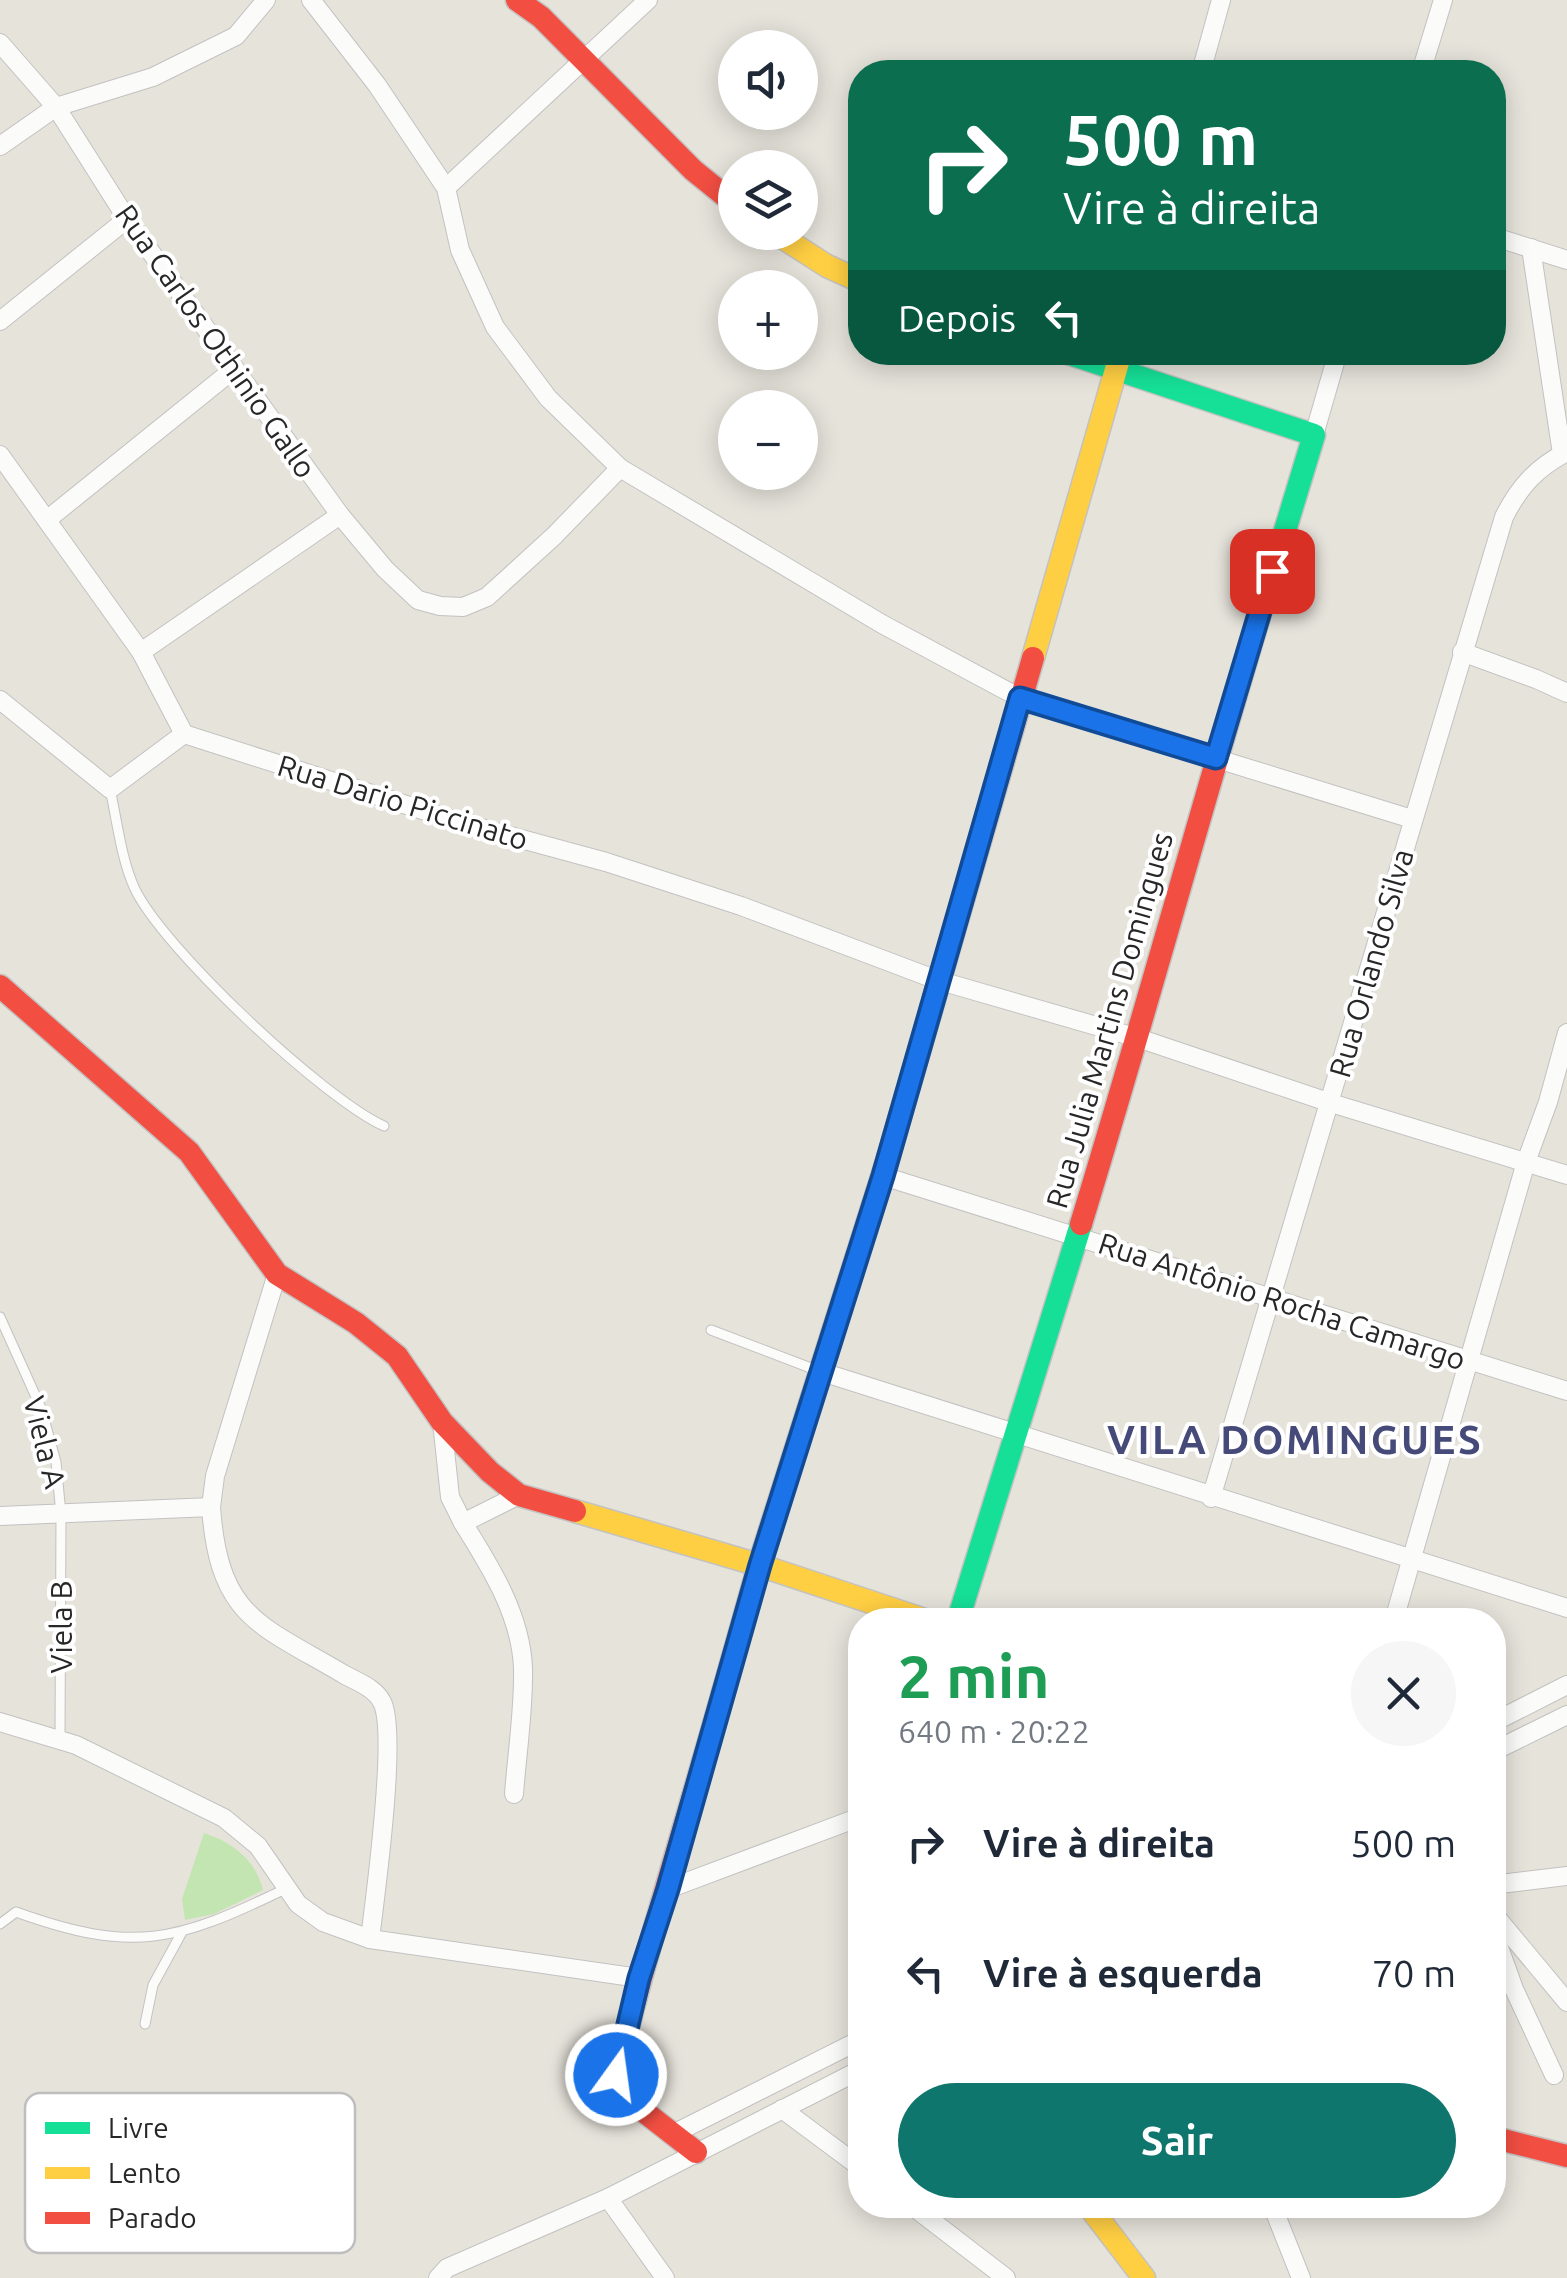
<!DOCTYPE html>
<html lang="pt">
<head>
<meta charset="utf-8">
<style>
	:root { --surface:#fff; --page:#f6f6f7; --text:#1f2937; --muted:#747a83; --accent:#0f766e }
	body { margin:0; font-family:Ubuntu,sans-serif; background:var(--page); color:var(--text); height:100vh; display:flex; flex-direction:column; font-size:38px; white-space:nowrap }
	* { box-sizing:border-box; margin:0 }
	p { font-size:32px; color:var(--muted) }
	.icon { flex:none; width:55px; height:55px; fill:none; stroke:currentColor; stroke-width:2; stroke-linecap:round; stroke-linejoin:round }
	.map { position:relative; flex:1; overflow:hidden }
	.sheet { position:absolute; left:848px; top:1608px; width:658px; height:610px; display:flex; flex-direction:column; background:var(--surface); border-radius:40px; box-shadow:0 5px 25px #0003 }
	.sheet>* { flex:none }
	.banner { position:absolute; left:848px; top:60px; width:658px; height:305px; border-radius:40px; box-shadow:0 5px 25px #0003; background:#0b6e4f; color:#fff; overflow:hidden }
	.tools { position:absolute; left:718px; top:30px; display:grid; gap:20px }
	.tools a { display:grid; place-items:center; width:100px; height:100px; border-radius:50%; background:var(--surface); box-shadow:0 5px 25px #0003; font-size:50px }
	.pin { position:absolute; display:grid; place-items:center; width:85px; height:85px; color:#fff; margin:-42px; border-radius:20px; box-shadow:0 5px 15px #0006 }
	.me { position:absolute; width:110px; margin:-55px; rotate:14deg; stroke-linejoin:round; filter:drop-shadow(0 0 8px #0008) }
	.turn { display:flex; align-items:center; gap:35px; height:210px; padding:0 50px; font-size:45px }
	.turn .icon { width:130px; height:130px; stroke-width:2.5 }
	.turn b { display:block; font-size:70px; line-height:85px }
	.then { display:flex; align-items:center; height:95px; padding:0 50px; background:#0003; gap:20px; font-size:38px }
	.round { display:grid; place-items:center; flex:none; width:105px; height:105px; border-radius:52px; background:var(--page) }
	.summary { display:flex; align-items:center; justify-content:space-between; height:170px; padding:0 50px }
	h1 { font-size:60px; font-weight:700; line-height:75px; color:#1e9e55 }
	.cta { display:flex; gap:20px; margin-top:auto; padding:20px 50px }
	.cta a { flex:1; height:115px; border-radius:60px; background:var(--accent); color:#fff; font-size:40px; font-weight:700; line-height:115px; text-align:center }
	ul { padding:0; list-style:none }
	li { display:flex; align-items:center; gap:30px; height:130px; padding:0 50px }
	li div { flex:1 }
	li b { display:block; font-size:38px }
	li em { font-style:normal }
	.map>svg:first-child { display:block }
	.green { fill:#c2e5b1 }
	.lines { fill:none; stroke-linecap:round; stroke-linejoin:round }
	.lane-casing { stroke:#c3c2c1; stroke-width:11 }
	.street-casing { stroke:#c3c2c1; stroke-width:20 }
	.fast-casing { stroke:#c3c2c1; stroke-width:25 }
	.slow-casing { stroke:#c3c2c1; stroke-width:25 }
	.jam-casing { stroke:#c3c2c1; stroke-width:25 }
	.lane { stroke:#fbfbfa; stroke-width:9 }
	.street { stroke:#fbfbfa; stroke-width:18 }
	.fast { stroke:#16e098; stroke-width:22 }
	.slow { stroke:#ffcf43; stroke-width:22 }
	.jam { stroke:#f24e42; stroke-width:22 }
	.route-casing { stroke:#114b97; stroke-width:25 }
	.route { stroke:#1a73e8; stroke-width:18 }
	.labels { text-anchor:middle; dominant-baseline:central; stroke-width:8; stroke-linejoin:round; paint-order:stroke }
	.street-label { font-size:30px; fill:#272727; stroke:#fff }
	.district-label { font-size:40px; font-weight:bold; letter-spacing:2.5px; fill:#454a79; stroke:#fff }
	.key { fill:#fff; stroke:#bebebe; stroke-width:2.5 }
	.key-label { font-size:28px; fill:#272727 }
</style>
</head>
<body>
<div class="map">
<svg width="1567" height="2278" viewBox="0 0 1567 2278">
	<rect width="100%" height="100%" fill="#e6e3db"/>
	<path class="green" d="M204,1833C232,1842 256,1860 263,1890L214,1914L185,1920L182,1899Z"/>
	<g class="lines">
		<defs>
			<g id="lane">
				<path d="M110,789C117,820 121,858 134,887C161,947 324,1099 384,1126"/>
				<path d="M0,1317L41,1408L56,1462L61,1514L60,1740"/>
				<path d="M711,1330L816,1370"/>
				<path d="M0,1924L16,1912C133,1954 176,1942 285,1889"/>
				<path d="M145,2024L153,1985L182,1932"/>
			</g>
			<g id="street">
				<path d="M311,0L377,85L446,188L460,250L495,327L548,398L620,468L882,624L1020,698L1412,819"/>
				<path d="M0,43L56,107L127,219L340,515L385,569L418,600L440,606L463,607L487,597L554,536L620,468"/>
				<path d="M1201,72L1221,0"/>
				<path d="M1421,72L1443,0"/>
				<path d="M0,146L56,107L153,77L236,36L266,0"/>
				<path d="M446,188L648,0"/>
				<path d="M1492,236L1567,260"/>
				<path d="M1531,248L1562,454"/>
				<path d="M0,321L127,219"/>
				<path d="M1314,435L1338,352"/>
				<path d="M0,455L141,652L184,734L466,824L606,862L741,906L937,980L1138,1038L1331,1103L1567,1175"/>
				<path d="M48,519L234,369"/>
				<path d="M141,652L340,515"/>
				<path d="M1462,652L1536,679L1567,693"/>
				<path d="M0,700L110,789L184,734"/>
				<path d="M883,1176L1567,1391"/>
				<path d="M822,1372L1567,1608"/>
				<path d="M442,1422L450,1497L463,1523L519,1495"/>
				<path d="M1211,1498L1504,517C1519,487 1537,467 1567,452"/>
				<path d="M211,1507L215,1476L277,1274"/>
				<path d="M0,1516L211,1507C219,1618 259,1624 345,1675C358,1682 375,1688 382,1702C398,1733 375,1897 370,1939"/>
				<path d="M463,1523C490,1566 521,1615 523,1668C524,1709 517,1753 514,1794"/>
				<path d="M1394,1620L1526,1162L1548,1102L1567,1033"/>
				<path d="M0,1722L76,1745L224,1818L258,1846L298,1904L323,1922L370,1939L639,1978"/>
				<path d="M1492,1723L1567,1685"/>
				<path d="M1492,1752L1567,1715"/>
				<path d="M1492,1885L1567,1876"/>
				<path d="M668,1889L860,1817"/>
				<path d="M1492,1912L1567,2002"/>
				<path d="M1492,1928L1514,1989L1554,2075"/>
				<path d="M782,2109L860,2167"/>
				<path d="M675,2133L860,2040"/>
				<path d="M608,2198L665,2278"/>
				<path d="M911,2205L1006,2278"/>
				<path d="M1272,2205L1301,2278"/>
				<path d="M438,2278L447,2268L608,2198L860,2070"/>
			</g>
			<g id="fast">
				<path d="M1064,352L1314,435L1280,547"/>
				<path d="M958,1620L1081,1224"/>
				<path d="M723,1693L759,1565L889,1155"/>
			</g>
			<g id="slow">
				<path d="M774,232L827,266L860,281"/>
				<path d="M1033,658L1121,352"/>
				<path d="M575,1511L759,1565L925,1620"/>
				<path d="M1088,2205L1144,2278"/>
			</g>
			<g id="jam">
				<path d="M517,0L541,17L693,170L735,204"/>
				<path d="M0,986L189,1152L277,1274L356,1323L397,1356L442,1422L490,1472L519,1495L575,1511"/>
				<path d="M889,1155L1033,658"/>
				<path d="M1081,1224C1150,999 1211,772 1280,547"/>
				<path d="M1492,2141L1503,2140L1567,2156"/>
				<path d="M696,2152L624,2096L616,2087V2075C647,1946 687,1820 723,1693"/>
			</g>
		</defs>
		<use href="#lane" class="lane-casing"/>
		<use href="#street" class="street-casing"/>
		<use href="#fast" class="fast-casing"/>
		<use href="#slow" class="slow-casing"/>
		<use href="#jam" class="jam-casing"/>
		<use href="#lane" class="lane"/>
		<use href="#street" class="street"/>
		<use href="#fast" class="fast"/>
		<use href="#slow" class="slow"/>
		<use href="#jam" class="jam"/>
	</g>
	<g class="lines">
		<defs>
			<path id="route" d="M616,2075L639,1978L668,1889L760,1565L883,1176L1020,698L1216,758L1272,571"/>
		</defs>
		<use href="#route" class="route-casing"/>
		<use href="#route" class="route"/>
	</g>
	<g class="labels">
		<g class="street-label">
			<text transform="translate(216 341) rotate(55)">Rua Carlos Othinio Gallo</text>
			<text transform="translate(403 802) rotate(17)">Rua Dario Piccinato</text>
			<text transform="translate(1371 963) rotate(-74)">Rua Orlando Silva</text>
			<text transform="translate(1109 1020) rotate(-74)">Rua Julia Martins Domingues</text>
			<text transform="translate(1282 1301) rotate(18)">Rua Antônio Rocha Camargo</text>
			<text transform="translate(45 1442) rotate(76)">Viela A</text>
			<text transform="translate(61 1627) rotate(-90)">Viela B</text>
		</g>
		<g class="district-label">
			<text x="1295" y="1439">VILA DOMINGUES</text>
		</g>
	</g>
	<rect x="25" y="2093" width="330" height="160" rx="15" class="key"/>
	<rect x="45" y="2122" width="45" height="12" fill="#16e098"/>
	<rect x="45" y="2167" width="45" height="12" fill="#ffcf43"/>
	<rect x="45" y="2212" width="45" height="12" fill="#f24e42"/>
	<g class="key-label">
		<text x="108" y="2138">Livre</text>
		<text x="108" y="2183">Lento</text>
		<text x="108" y="2228">Parado</text>
	</g>
</svg>
<div class="tools">
<a><svg class="icon" aria-label="sound" viewBox="0 0 24 24"><path d="M4 9h4l5-4v14l-5-4H4zM17 9q2 3 0 6"/></svg></a>
<a><svg class="icon" aria-label="layers" viewBox="0 0 24 24"><path d="M12 4l9 5-9 5-9-5zM3 14l9 5 9-5"/></svg></a>
<a>+</a>
<a>−</a>
</div>
<div class="pin" style="left:1272px;top:571px;background:#d93025"><svg class="icon" aria-label="arrive" viewBox="0 0 24 24"><path d="M6 21V4h12l-3 4 3 4H6"/></svg></div>
<svg class="me" style="left:616px;top:2075px" viewBox="-20 -20 40 40"><circle r="17" fill="#1a73e8" stroke="#fff" stroke-width="3"/><path d="M0-11L8 9 0 5-8 9z" fill="#fff"/></svg>
<div class="banner">
<div class="turn"><svg class="icon" aria-label="right" viewBox="0 0 24 24"><path d="M7 20v-9h11M14 6l5 5-5 5"/></svg><div><b>500 m</b>Vire à direita</div></div>
<div class="then">Depois<svg class="icon" aria-label="left" viewBox="0 0 24 24"><path d="M17 20v-9H6M10 6l-5 5 5 5"/></svg></div>
</div>
<section class="sheet">
<div class="summary"><div><h1>2 min</h1><p>640 m · 20:22</p></div><a class="round"><svg class="icon" aria-label="close" viewBox="0 0 24 24"><path d="M6 6l12 12M18 6L6 18"/></svg></a></div>
<ul>
<li><svg class="icon" aria-label="right" viewBox="0 0 24 24"><path d="M7 20v-9h11M14 6l5 5-5 5"/></svg><div><b>Vire à direita</b></div><em>500 m</em></li>
<li><svg class="icon" aria-label="left" viewBox="0 0 24 24"><path d="M17 20v-9H6M10 6l-5 5 5 5"/></svg><div><b>Vire à esquerda</b></div><em>70 m</em></li>
</ul>
<div class="cta"><a>Sair</a></div>
</section>
</div>
</body>
</html>
